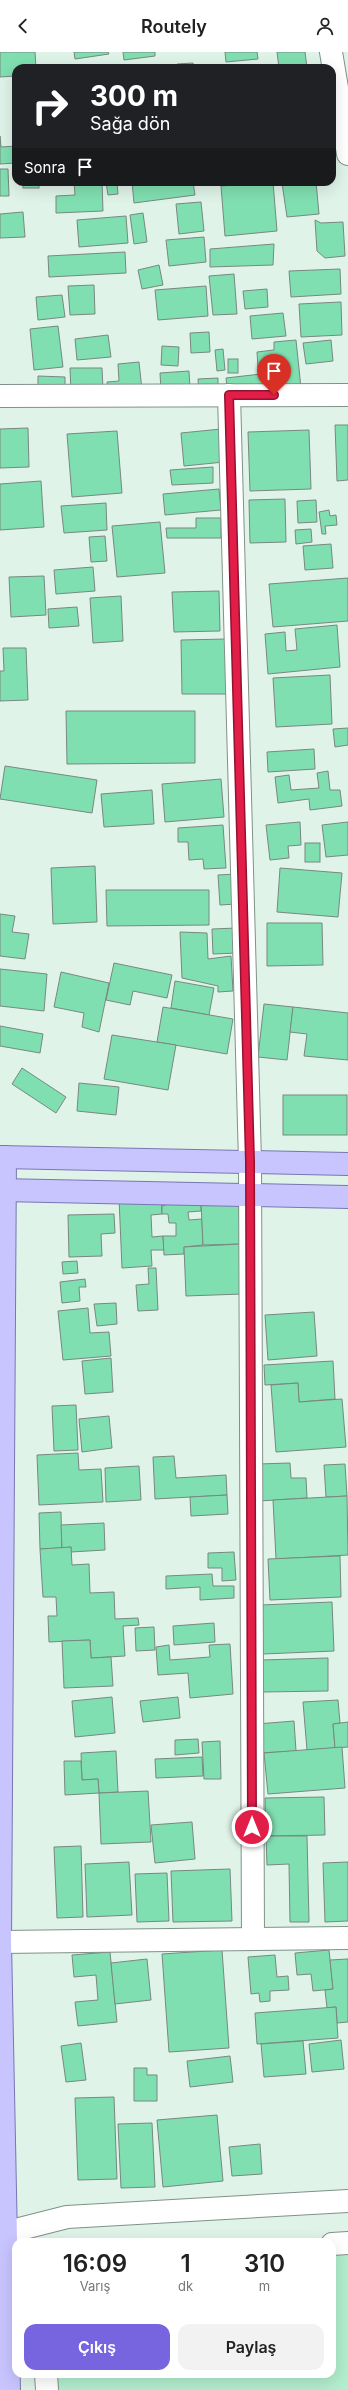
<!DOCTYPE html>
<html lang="tr">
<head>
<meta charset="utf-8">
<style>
	:root { --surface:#fff; --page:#f2f2f2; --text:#222; --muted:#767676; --accent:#7765e0 }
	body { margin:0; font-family:Inter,sans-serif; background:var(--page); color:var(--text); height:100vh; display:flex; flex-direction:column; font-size:15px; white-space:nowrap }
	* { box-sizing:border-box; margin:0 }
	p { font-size:13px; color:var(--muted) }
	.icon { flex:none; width:22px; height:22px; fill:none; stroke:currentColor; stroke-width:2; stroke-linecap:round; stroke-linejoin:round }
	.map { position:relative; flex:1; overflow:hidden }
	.side { position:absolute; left:12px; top:2186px; width:324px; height:140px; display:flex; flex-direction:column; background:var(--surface); border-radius:12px; box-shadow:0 4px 16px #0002 }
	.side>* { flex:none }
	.banner { position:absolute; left:12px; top:12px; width:324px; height:122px; border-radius:12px; box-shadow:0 4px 16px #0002; background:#202124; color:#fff; overflow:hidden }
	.pin { position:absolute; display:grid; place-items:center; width:34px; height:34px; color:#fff; margin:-41px -17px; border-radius:50% 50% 50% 0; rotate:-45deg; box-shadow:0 0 4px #0007 }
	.pin .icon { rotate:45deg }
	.me { position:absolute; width:44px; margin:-22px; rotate:0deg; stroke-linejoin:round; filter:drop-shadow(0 0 3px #0008) }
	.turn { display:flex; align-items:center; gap:14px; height:84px; padding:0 12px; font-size:18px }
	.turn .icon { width:52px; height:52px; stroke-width:2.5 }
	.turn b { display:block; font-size:28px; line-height:34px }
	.then { display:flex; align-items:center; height:38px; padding:0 12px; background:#0003; gap:8px; font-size:15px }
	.eta { display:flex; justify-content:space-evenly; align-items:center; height:68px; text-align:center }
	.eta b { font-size:24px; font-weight:600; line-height:28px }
	.button { display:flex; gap:8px; margin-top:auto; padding:8px 12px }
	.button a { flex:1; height:46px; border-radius:12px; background:var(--accent); color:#fff; font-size:16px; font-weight:600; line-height:46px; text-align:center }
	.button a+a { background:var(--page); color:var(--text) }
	header { display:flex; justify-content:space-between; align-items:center; height:52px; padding:0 12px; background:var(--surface); font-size:18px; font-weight:600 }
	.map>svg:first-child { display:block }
	.green { fill:#b2edcd }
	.building { fill:#80dfb1; stroke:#77897f }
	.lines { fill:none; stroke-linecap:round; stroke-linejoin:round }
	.minor-casing { stroke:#809288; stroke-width:24 }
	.major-casing { stroke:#7876b3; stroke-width:24 }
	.minor { stroke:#fff; stroke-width:22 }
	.major { stroke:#c8c4fe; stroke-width:22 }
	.route-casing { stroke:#92132f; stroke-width:10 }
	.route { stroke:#e11d48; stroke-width:7 }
</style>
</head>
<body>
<header><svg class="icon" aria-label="back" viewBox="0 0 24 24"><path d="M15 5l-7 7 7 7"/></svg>Routely<svg class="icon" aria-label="person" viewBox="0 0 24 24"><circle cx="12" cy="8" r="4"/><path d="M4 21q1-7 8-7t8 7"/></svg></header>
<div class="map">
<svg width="348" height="2338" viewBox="0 0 348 2338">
	<rect width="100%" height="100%" fill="#dff3e8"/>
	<path class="green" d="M348,2191V2338H47L46,2322H332V2192Z"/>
	<g class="building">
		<path d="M0,0H35L36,16H16V24L0,25Z"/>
		<path d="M74,0H108L109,2L75,7Z"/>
		<path d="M123,0H155V4L124,8Z"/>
		<path d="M225,0H257L258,7L226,10Z"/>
		<path d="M277,0H305L307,16H279Z"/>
		<path d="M193,11L194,16H178L177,12Z"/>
		<path d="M269,14L270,16H245Z"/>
		<path d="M0,84L1,95L16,94V111L0,112Z"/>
		<path d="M0,117H8L9,144H0Z"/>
		<rect x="23" y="130" width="16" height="6"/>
		<path d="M74,130H102L103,159L56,161V144L75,143Z"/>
		<path d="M106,130H117L118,142L108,143Z"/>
		<path d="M132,130H193L195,143L134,151Z"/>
		<path d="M202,130H226L202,133Z"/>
		<path d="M273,130L277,179L225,184L221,134Z"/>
		<path d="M316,130L319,162L287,165L282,131Z"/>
		<path d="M201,150L204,179L179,182L176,152Z"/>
		<path d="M23,160L25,185L0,186V162Z"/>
		<path d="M143,161L147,190L134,192L130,163Z"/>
		<path d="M126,164L128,191L79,195L77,168Z"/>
		<path d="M315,168L321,171L343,170L345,204L325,206L317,199Z"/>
		<path d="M204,185L206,210L169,214L166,188Z"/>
		<path d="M274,192L273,213L210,215V197Z"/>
		<path d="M125,200L126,221L49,225L48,204Z"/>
		<path d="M159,213L163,233L142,237L138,218Z"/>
		<path d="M340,217L341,242L291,245L289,219Z"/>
		<path d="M234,222L237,262L213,263L209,224Z"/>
		<path d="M94,233L95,262L70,263L68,234Z"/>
		<path d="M206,234L208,264L158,268L155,238Z"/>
		<path d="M267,237L268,255L245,257L243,239Z"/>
		<path d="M62,243L65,265L38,268L36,245Z"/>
		<path d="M341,250L342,283L301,285L299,252Z"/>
		<path d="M283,261L286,284L252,287L250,264Z"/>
		<path d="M58,274L63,315L34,318L30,277Z"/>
		<path d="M209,280L210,300L191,301L190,281Z"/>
		<path d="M108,283L111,305L77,308L75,287Z"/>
		<path d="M296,288L301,336L228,343L226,326L270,321V315L258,316L257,300L274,298V290Z"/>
		<path d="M331,288L333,309L306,312L303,291Z"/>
		<path d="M162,294L179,295L178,314L161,313Z"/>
		<path d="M223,297L225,318L217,319L215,298Z"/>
		<rect x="228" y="307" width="10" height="14"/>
		<path d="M139,310L142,338L108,341L107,330L119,329L118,312Z"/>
		<path d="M70,316H102L103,338L71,340Z"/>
		<path d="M189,319L190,337L161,339L160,321Z"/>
		<path d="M38,324L65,325V339H38Z"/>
		<path d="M218,326V340L199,341L198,327Z"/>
		<path d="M335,373H348V428L337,429Z"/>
		<path d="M28,376L29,415L0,416V377Z"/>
		<path d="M221,377L224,410L184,414L181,381Z"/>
		<path d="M309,378L311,437L250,439L248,380Z"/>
		<path d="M117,379L122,441L72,445L67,382Z"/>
		<path d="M213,415V431L172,433L170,418Z"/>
		<path d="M41,429L44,475L0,478V432Z"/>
		<path d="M219,437L221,458L165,463L163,442Z"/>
		<path d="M285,447L286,490L250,491L249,448Z"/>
		<path d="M316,448L317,470L298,471L297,449Z"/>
		<path d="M106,451L107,478L64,481L61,454Z"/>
		<path d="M329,458L330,464L336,463L337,473L325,474L326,482H322L319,460Z"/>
		<path d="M196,466H221V486H167L166,476H196Z"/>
		<path d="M160,470L165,521L117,525L112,474Z"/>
		<path d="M311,477L312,490L296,492L295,478Z"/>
		<path d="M105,484L107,509L91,510L89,485Z"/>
		<path d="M331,492L333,516L305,518L303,494Z"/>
		<path d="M93,515L95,539L56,542L54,518Z"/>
		<path d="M44,524L46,563L11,565L9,525Z"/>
		<path d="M348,526V569L273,575L269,532Z"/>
		<path d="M219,539L220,579L174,580L172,540Z"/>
		<path d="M121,544L123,589L93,591L90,546Z"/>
		<path d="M77,555L79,574L49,576L48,557Z"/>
		<path d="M337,573L340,615L268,622L265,582L285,580L286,599L297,598L295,577Z"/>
		<path d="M227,587L228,642H182L181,588Z"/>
		<path d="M3,596H26L28,648L0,649V619H4Z"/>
		<path d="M330,623L332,672L276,675L273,626Z"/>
		<path d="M66,659H195V711L67,712Z"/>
		<path d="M348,676V693L335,695L333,677Z"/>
		<path d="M314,697L315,717L268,720L267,700Z"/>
		<path d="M5,714L97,728L92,761L0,747Z"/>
		<path d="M328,719L330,738H340L342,754L310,758L309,747L278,751L275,725L289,723L291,738L319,736L317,721Z"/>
		<path d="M221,727L224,765L165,770L162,732Z"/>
		<path d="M152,738L154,772L104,775L101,742Z"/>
		<path d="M300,770L301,793L288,794L289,806L270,808L266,773Z"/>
		<path d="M348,770V803L326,805L322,773Z"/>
		<path d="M223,773L226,816L204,817L203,807L189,808L188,790H178V776Z"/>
		<rect x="305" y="791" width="15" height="19"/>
		<path d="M95,814L97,870L53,872L51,816Z"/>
		<path d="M280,816L342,821L338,865L277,860Z"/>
		<path d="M235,822L236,852L220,853L218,823Z"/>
		<path d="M106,838H209V873L107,874Z"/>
		<path d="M0,862L15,864L12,880L29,882L25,907L0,904Z"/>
		<path d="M267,871H322L323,913L267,914Z"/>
		<path d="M237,876L238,901L213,902L212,877Z"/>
		<path d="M180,880L207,881L208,907L231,904L233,939L218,940V934L182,926Z"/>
		<path d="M114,911L172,923L167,946L133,939L130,953L106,948Z"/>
		<path d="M0,917L47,922L44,959L0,954Z"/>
		<path d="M61,920L109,931L99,980L82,975L84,961L54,955Z"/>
		<path d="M175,929L214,936L209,963L171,956Z"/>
		<path d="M264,952L293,955L287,1008L258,1005Z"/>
		<path d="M163,955L233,967L227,1002L157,990Z"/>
		<path d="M293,955L348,961V1008L304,1004L307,982L290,980Z"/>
		<path d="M0,974L43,982L40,1001L0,994Z"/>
		<path d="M112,983L176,993L168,1038L104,1027Z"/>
		<path d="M22,1016L66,1045L56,1061L12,1032Z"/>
		<path d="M79,1031L119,1035L116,1063L77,1059Z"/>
		<rect x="283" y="1043" width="64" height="40"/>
		<path d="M161,1143L162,1162L151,1163L152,1185L163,1184L164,1198H151L152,1214L122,1216L119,1146Z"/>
		<path d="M166,1145L201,1150V1159L188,1160L189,1168L202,1167L203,1193L184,1195V1202L164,1203L163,1184H176V1171H169L168,1162H162V1154L166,1153Z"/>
		<path d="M239,1149L240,1192L203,1193L201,1150Z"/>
		<path d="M114,1162L115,1181L101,1182L102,1204L69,1205L68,1163Z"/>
		<path d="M240,1192L242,1242L186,1244L184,1195Z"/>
		<path d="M77,1209L78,1221L63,1222L62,1210Z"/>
		<path d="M148,1216H156L158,1258L138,1259L136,1233L149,1232Z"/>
		<path d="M85,1227L86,1235H79L80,1249L62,1251L60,1230Z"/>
		<path d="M116,1251L117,1272L97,1274L94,1252Z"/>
		<path d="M88,1256L90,1281L109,1280L111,1304L63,1308L58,1259Z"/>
		<path d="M314,1260L317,1304L268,1308L265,1263Z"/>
		<path d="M111,1306L113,1340L85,1342L82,1309Z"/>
		<path d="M333,1309L335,1347L299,1350L298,1331L265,1333L264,1313Z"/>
		<path d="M298,1331L299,1350L342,1347L346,1395L276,1400L271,1333Z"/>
		<path d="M76,1353L78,1398L54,1399L52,1354Z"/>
		<path d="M109,1364L112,1396L82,1400L79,1367Z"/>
		<path d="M78,1401L79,1418L101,1417L103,1450L39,1453L37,1403Z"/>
		<path d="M174,1404L176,1426L226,1423L227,1443L155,1447L153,1405Z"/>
		<path d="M290,1411L291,1426H306L307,1446L259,1449L258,1412Z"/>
		<path d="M345,1412L347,1444L326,1445L324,1413Z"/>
		<path d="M139,1414L141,1448L106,1450L105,1416Z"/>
		<path d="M227,1443L228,1462L191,1464L190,1445Z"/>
		<path d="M347,1444L348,1503L276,1507L273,1448Z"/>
		<path d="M61,1460L62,1496L40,1497L39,1461Z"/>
		<path d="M104,1471L105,1498L71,1500V1495L62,1496L61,1473Z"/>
		<path d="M71,1495L72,1513L89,1512L90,1541L114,1540L115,1567L138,1566L139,1573L123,1574L125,1604L91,1606L90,1588L49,1590L48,1564H57L56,1545H43L40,1497Z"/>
		<path d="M234,1500L236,1528L222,1529V1516H208V1501Z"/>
		<path d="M340,1504L341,1545L270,1548L268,1507Z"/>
		<path d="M212,1522L213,1534H234V1546L200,1548V1535L166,1537V1524Z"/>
		<path d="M332,1550L334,1599L263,1602L261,1553Z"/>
		<path d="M214,1571L215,1590L174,1593L173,1574Z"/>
		<path d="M154,1575L155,1598L136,1599L135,1576Z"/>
		<path d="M90,1588L91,1606L111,1605L113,1634L64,1636L62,1589Z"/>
		<path d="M230,1592L233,1642L190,1646L188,1621L158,1623L156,1595L169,1593L170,1608L210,1605L209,1593Z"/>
		<path d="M328,1606V1639L263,1640L262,1608Z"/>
		<path d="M112,1645L115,1681L75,1685L72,1649Z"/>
		<path d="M178,1645L180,1666L143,1670L140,1649Z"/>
		<path d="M338,1648L340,1671L333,1672L335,1696L307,1698L303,1650Z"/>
		<path d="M294,1669L296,1699L259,1701L257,1672Z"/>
		<path d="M348,1670V1695L335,1696L333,1672Z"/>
		<path d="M198,1687L199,1701L175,1703V1688Z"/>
		<path d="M220,1689L221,1727H204L202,1690Z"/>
		<path d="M342,1695L345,1736L268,1742L264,1701Z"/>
		<path d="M116,1699L118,1740L99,1741L98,1727L82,1728L81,1701Z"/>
		<path d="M202,1705L203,1724L156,1726L155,1707Z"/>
		<path d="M64,1709H81L82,1728L98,1727L99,1741L65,1743Z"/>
		<path d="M148,1739L151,1790L101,1792L99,1741Z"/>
		<path d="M324,1745L325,1783L266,1784L265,1746Z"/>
		<path d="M192,1770L195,1807L155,1811L151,1773Z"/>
		<path d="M266,1784H307L309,1870H290L289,1812L267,1813Z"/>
		<path d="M81,1794L83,1865L57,1866L54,1795Z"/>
		<path d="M129,1810L132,1863L87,1865L85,1812Z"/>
		<path d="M348,1810V1869L325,1870L323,1811Z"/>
		<path d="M230,1817L232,1869L173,1870L171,1819Z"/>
		<path d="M167,1821L169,1869L137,1870L135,1822Z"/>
		<path d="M222,1898L229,1996L169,2000L162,1902Z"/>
		<path d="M329,1898L333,1937L313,1939L311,1922L297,1923L295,1901Z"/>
		<path d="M110,1900L117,1970L78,1974L75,1950L98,1948L96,1923L74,1925L72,1903Z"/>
		<path d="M275,1903L277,1925L288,1924L289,1938L270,1939V1949L260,1950L259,1941L251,1942L248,1905Z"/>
		<path d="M147,1907L151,1948L115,1952L111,1911Z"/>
		<path d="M348,1907V1970L337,1971L336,1955L327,1956L325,1938L333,1937L330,1908Z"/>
		<path d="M336,1955L338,1986L257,1992L255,1961Z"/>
		<path d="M341,1988L344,2017L312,2020L309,1992Z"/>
		<path d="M303,1989L306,2022L264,2025L261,1992Z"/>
		<path d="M81,1991L86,2028L66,2030L61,1994Z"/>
		<path d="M230,2004L233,2030L190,2035L187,2009Z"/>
		<path d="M134,2016H147V2023H157V2049H134Z"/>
		<path d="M114,2045L117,2127L78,2128L75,2046Z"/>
		<path d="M217,2063L223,2129L163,2135L157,2068Z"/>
		<path d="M152,2071L155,2135L121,2136L118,2072Z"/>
		<path d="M260,2092L262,2122L232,2124L229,2095Z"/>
	</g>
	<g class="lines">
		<defs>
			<g id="minor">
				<path d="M331,0L348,102"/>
				<path d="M229,343L250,1110L253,1886"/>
				<path d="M0,344L348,343"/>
				<path d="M0,1890L348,1886"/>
				<path d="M4,2181L67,2165L348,2149"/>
				<path d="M332,2192L348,2191"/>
				<path d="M46,2322L47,2338"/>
			</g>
			<g id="major">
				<path d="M0,1105L348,1112"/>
				<path d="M5,1105L0,1890L9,2338"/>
				<path d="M0,1138L348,1145"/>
			</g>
		</defs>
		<use href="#minor" class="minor-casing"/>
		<use href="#major" class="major-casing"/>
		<use href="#minor" class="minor"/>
		<use href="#major" class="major"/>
	</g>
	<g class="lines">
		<defs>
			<path id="route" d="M252,1775L250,1110L229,343H274"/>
		</defs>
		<use href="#route" class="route-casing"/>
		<use href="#route" class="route"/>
	</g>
</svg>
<div class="pin" style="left:274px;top:343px;background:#d93025"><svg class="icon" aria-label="arrive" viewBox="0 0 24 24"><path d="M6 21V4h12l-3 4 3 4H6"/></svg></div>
<svg class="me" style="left:252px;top:1775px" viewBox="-20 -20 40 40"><circle r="17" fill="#e11d48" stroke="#fff" stroke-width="3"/><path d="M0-11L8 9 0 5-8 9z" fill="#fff"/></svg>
<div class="banner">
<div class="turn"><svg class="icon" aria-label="right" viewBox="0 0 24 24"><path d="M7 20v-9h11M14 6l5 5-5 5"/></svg><div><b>300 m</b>Sağa dön</div></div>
<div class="then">Sonra<svg class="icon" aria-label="arrive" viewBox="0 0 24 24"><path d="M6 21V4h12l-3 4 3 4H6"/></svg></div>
</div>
<section class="side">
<div class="eta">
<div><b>16:09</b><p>Varış</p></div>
<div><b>1</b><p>dk</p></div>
<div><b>310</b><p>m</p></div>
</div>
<div class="button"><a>Çıkış</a><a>Paylaş</a></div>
</section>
</div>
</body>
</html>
